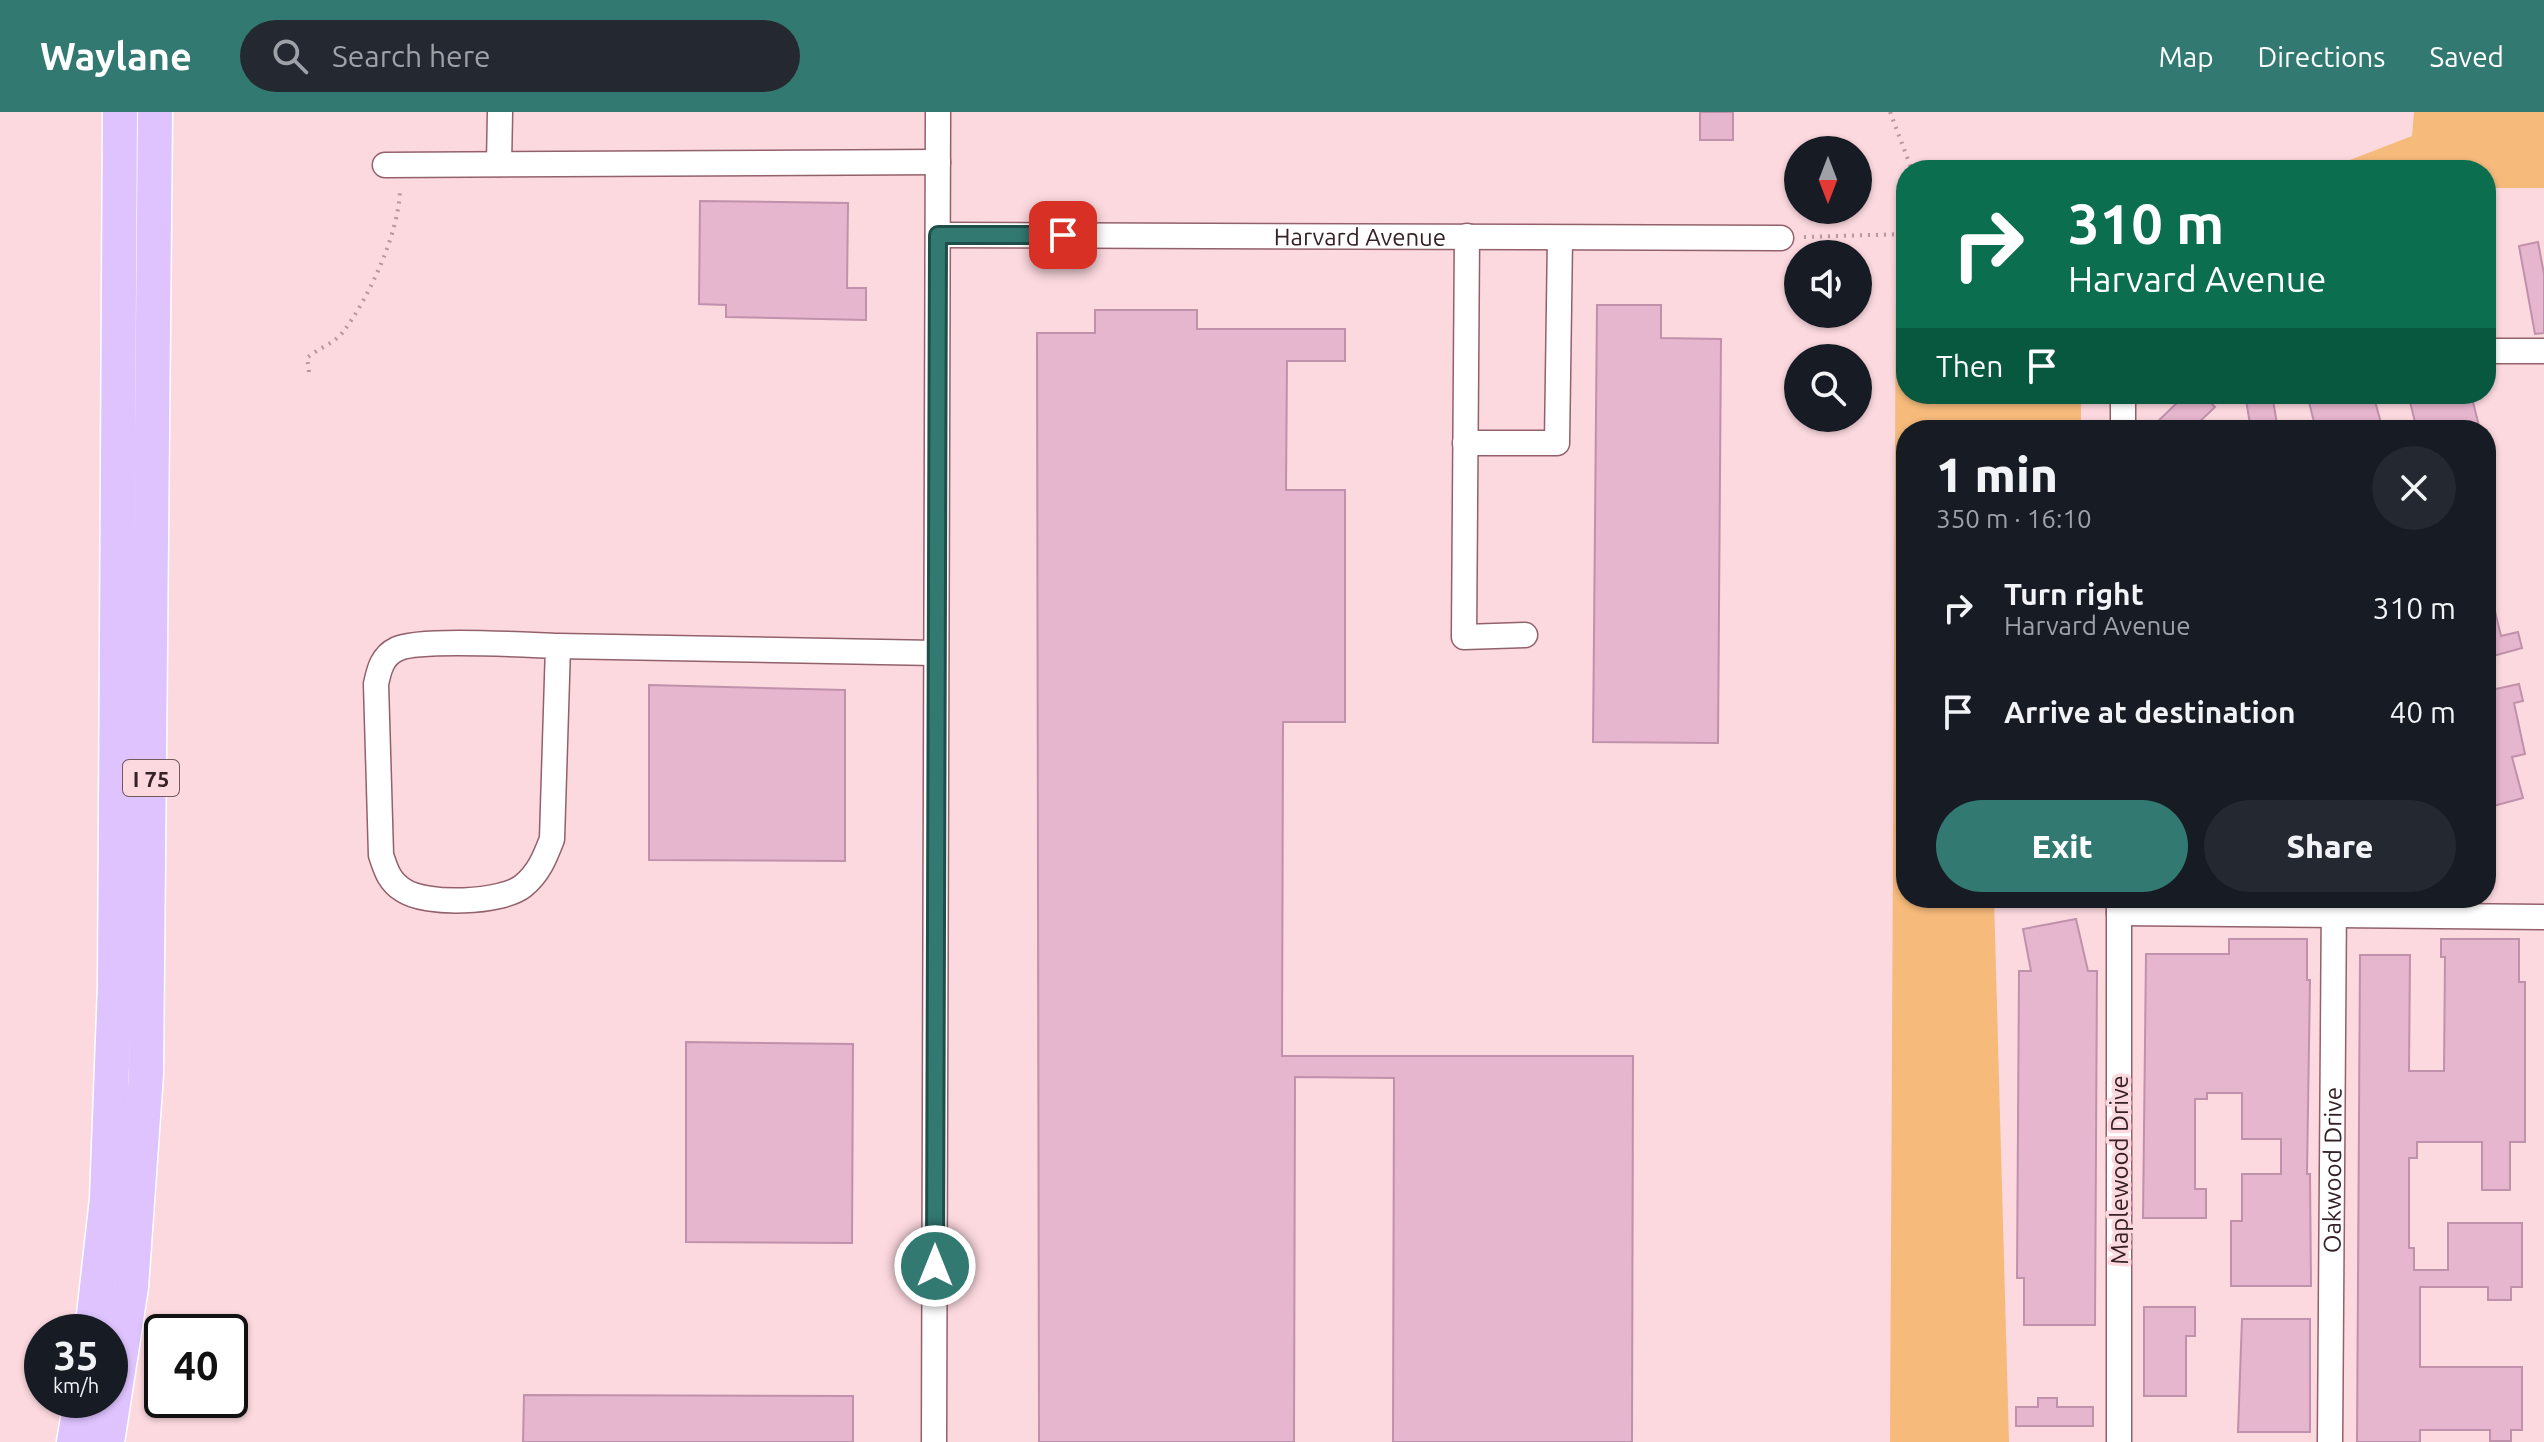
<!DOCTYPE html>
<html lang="en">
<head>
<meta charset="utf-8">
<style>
	:root { --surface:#171b24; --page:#242831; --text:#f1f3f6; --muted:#9ea1a6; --accent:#327972 }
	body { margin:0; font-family:Ubuntu,sans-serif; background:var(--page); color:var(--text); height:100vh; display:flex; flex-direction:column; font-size:30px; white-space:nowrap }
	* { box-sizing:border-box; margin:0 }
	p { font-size:26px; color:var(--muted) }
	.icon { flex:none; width:44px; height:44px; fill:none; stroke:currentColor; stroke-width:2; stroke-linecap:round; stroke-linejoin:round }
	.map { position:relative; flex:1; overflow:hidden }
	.drawer { position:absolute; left:1896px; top:308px; width:600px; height:488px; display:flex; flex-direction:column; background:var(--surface); border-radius:32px; box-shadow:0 2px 6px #0004 }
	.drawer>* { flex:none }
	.banner { position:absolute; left:1896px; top:48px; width:600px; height:244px; border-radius:32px; box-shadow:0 2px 6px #0004; background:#0b6e4f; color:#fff; overflow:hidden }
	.needle { width:52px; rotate:180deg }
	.buttons { position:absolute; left:1784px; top:24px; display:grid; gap:16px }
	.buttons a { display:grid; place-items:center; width:88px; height:88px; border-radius:50%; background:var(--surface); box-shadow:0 2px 6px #0004; font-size:40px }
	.speed { position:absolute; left:24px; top:1202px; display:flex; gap:16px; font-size:40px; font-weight:700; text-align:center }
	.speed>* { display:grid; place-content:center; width:104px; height:104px; border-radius:50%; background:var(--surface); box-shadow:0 2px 6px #0004; line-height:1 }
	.speed small { font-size:20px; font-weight:400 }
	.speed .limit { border:4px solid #111; border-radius:12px; background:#fff; color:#111 }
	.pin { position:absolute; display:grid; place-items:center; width:68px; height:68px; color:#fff; margin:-34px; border-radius:16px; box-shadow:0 4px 12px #0006 }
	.me { position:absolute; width:88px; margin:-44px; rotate:0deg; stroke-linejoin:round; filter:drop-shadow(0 0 6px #0008) }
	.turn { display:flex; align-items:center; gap:28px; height:168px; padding:0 40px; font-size:36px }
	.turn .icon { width:104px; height:104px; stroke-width:2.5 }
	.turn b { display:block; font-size:56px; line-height:68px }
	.then { display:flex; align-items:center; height:76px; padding:0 40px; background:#0003; gap:16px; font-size:30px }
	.round { display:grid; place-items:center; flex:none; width:84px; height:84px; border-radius:42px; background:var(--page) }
	.summary { display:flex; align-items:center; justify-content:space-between; height:136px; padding:0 40px }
	h1 { font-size:48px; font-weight:800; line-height:60px }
	.button { display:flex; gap:16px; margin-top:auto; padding:16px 40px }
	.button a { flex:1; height:92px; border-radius:48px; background:var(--accent); color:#fff; font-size:32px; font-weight:800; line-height:92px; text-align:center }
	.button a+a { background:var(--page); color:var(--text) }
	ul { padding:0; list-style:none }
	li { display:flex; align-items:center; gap:24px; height:104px; padding:0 40px }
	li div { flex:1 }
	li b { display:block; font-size:30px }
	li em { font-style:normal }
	header { display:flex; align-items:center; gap:48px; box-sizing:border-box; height:112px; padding:0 40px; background:var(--accent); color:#fff }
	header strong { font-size:38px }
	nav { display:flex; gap:44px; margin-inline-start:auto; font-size:28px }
	.search { width:560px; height:72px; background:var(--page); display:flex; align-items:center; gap:20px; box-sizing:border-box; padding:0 28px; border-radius:44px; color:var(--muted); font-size:30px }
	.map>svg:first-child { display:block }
	.green { fill:#f6ba7b }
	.building { fill:#e6b5ce; stroke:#c091aa; stroke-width:2 }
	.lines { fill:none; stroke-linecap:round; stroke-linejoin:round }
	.minor-casing { stroke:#92616b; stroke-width:27 }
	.highway-casing { stroke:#fff; stroke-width:37 }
	.path { stroke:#b5979d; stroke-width:4; stroke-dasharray:2 6; stroke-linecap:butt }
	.minor { stroke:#fff; stroke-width:24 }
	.highway { stroke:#dfc3ff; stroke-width:34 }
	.route-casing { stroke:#204f4a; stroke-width:20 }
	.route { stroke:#327972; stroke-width:14 }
	.labels { text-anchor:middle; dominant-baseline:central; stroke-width:7; stroke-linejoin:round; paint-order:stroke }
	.shield { fill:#fcd9df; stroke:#71595e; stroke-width:2 }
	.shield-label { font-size:22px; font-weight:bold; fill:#362226 }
	.street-label { font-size:24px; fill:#362226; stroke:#fcd9df }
</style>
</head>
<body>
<header>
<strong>Waylane</strong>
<div class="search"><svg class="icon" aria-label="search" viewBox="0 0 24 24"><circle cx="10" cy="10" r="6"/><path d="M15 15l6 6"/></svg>Search here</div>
<nav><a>Map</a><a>Directions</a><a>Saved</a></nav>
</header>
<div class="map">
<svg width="2544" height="1330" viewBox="0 0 2544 1330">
	<rect width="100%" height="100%" fill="#fcd9df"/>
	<g class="green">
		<path d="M2414,0H2544V76H2486V58H2324L2412,24Z"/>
		<path d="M1906,150V282H2081V318H1906V786H1994L2009,1330H1890L1896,151Z"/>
	</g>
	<g class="building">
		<rect x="1700" y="0" width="33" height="28"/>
		<path d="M700,89L848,91L847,176H866V208L726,205V193L699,192Z"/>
		<path d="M2538,130L2544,162V221L2535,222L2519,134Z"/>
		<path d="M1597,193H1661V226L1721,227L1718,631L1593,630Z"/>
		<path d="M1095,198H1197V217H1345V249H1287L1286,378H1345V610H1283L1282,944H1633L1632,1330H1393L1394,966L1295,965L1294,1330H1039L1037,221H1095Z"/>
		<path d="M2186,282H2202L2215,295L2191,318H2149Z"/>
		<path d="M2245,282H2272L2278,318H2251Z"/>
		<path d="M2307,282H2373L2383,318H2316Z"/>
		<path d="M2408,282H2471L2480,318H2417Z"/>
		<path d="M2486,491H2493L2501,524L2518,520L2522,536L2486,546Z"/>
		<path d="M2519,572L2523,589L2514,591L2525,642L2512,645L2523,686L2486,696V579Z"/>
		<path d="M649,573L845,578V749L649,748Z"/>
		<path d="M2076,807L2088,859H2097L2095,1213H2024V1166H2017L2019,859H2031L2023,817Z"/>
		<path d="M2229,827H2307V868H2310L2307,1062H2310L2311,1174H2231V1109H2242V1062H2281V1027H2242V981H2207V987H2195V1077H2206V1106H2143L2146,842H2229Z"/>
		<path d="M2441,827H2519V870H2525V1030H2510V1078H2482V1030H2417V1046H2409V1136H2414V1158H2448V1111H2522V1175H2511V1188H2488V1175H2420V1255H2522V1318H2511V1329H2490V1318H2420V1330H2357L2360,843H2410L2409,959H2444L2445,845H2441Z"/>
		<path d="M686,930L853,932L852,1131L686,1130Z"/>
		<path d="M2144,1195H2195V1224H2186V1284H2144Z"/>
		<path d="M2242,1207H2310V1320H2238Z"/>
		<path d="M524,1283L853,1284V1330H523Z"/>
		<path d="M2038,1286H2057V1295H2093V1314H2016V1295H2038Z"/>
	</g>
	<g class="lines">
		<defs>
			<g id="minor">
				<path d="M499,52L500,0"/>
				<path d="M385,53L938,50"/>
				<path id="s1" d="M938,123L1781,126"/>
				<path d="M1467,124L1464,525L1525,523"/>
				<path d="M2486,239H2544"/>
				<path d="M2123,318V282"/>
				<path d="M1465,331H1557L1560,126"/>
				<path d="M558,534L552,727C545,745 539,761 523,774C502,791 426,794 403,778C389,769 386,758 381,743L376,572C379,558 382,544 397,537C419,526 527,533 558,534L935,541"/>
				<path d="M2119,801L2544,805"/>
				<path d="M934,1330L938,0"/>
				<path d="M2119,1330V786"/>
				<path id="s2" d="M2330,1330L2334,786"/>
			</g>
			<g id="highway">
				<path d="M92,1220L107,1087L115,873L120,0"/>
				<path d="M74,1330L81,1288"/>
				<path d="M107,1330L131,1175L146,962L155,0"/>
			</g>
		</defs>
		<use href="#minor" class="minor-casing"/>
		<use href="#highway" class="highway-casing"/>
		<g class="path">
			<path d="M1890,0L1912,58"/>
			<path d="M1804,125L1906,122"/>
			<path d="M309,260L307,246C317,237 335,231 343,220C369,186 400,119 400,76"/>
		</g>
		<use href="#minor" class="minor"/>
		<use href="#highway" class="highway"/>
	</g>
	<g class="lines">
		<defs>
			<path id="route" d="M935,1154L938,123H1063"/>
		</defs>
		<use href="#route" class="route-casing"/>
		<use href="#route" class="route"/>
	</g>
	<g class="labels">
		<rect class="shield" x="123" y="648" width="56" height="36" rx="6"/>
		<g class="shield-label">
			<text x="151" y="666">I 75</text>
		</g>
		<g class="street-label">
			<text stroke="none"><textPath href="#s1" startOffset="422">Harvard Avenue</textPath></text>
			<text transform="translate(2119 1058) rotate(-90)">Maplewood Drive</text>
			<text stroke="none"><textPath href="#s2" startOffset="272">Oakwood Drive</textPath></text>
		</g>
	</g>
</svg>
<div class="buttons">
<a><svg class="needle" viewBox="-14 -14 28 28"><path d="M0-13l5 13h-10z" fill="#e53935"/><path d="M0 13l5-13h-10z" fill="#9ea1a6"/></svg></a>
<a><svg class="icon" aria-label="sound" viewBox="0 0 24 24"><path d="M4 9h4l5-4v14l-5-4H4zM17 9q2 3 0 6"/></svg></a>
<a><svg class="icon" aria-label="search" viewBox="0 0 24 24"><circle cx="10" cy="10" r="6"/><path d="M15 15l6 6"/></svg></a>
</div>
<div class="speed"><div>35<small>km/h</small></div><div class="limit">40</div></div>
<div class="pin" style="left:1063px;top:123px;background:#d93025"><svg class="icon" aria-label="arrive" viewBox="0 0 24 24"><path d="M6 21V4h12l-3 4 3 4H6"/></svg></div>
<svg class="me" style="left:935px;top:1154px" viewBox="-20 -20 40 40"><circle r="17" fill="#327972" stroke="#fff" stroke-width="3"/><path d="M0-11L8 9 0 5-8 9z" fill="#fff"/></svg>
<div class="banner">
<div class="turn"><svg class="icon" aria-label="right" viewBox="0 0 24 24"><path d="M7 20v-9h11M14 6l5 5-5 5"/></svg><div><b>310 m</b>Harvard Avenue</div></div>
<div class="then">Then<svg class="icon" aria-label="arrive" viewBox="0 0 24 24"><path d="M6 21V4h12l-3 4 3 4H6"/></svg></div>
</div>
<section class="drawer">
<div class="summary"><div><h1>1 min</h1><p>350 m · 16:10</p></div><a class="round"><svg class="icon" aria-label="close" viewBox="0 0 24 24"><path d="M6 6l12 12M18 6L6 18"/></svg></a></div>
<ul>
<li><svg class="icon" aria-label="right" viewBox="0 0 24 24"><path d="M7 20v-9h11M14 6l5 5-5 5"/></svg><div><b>Turn right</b><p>Harvard Avenue</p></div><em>310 m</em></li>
<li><svg class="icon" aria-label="arrive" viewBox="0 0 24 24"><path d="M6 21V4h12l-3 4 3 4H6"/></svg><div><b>Arrive at destination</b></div><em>40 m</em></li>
</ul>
<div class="button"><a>Exit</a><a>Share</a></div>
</section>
</div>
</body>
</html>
